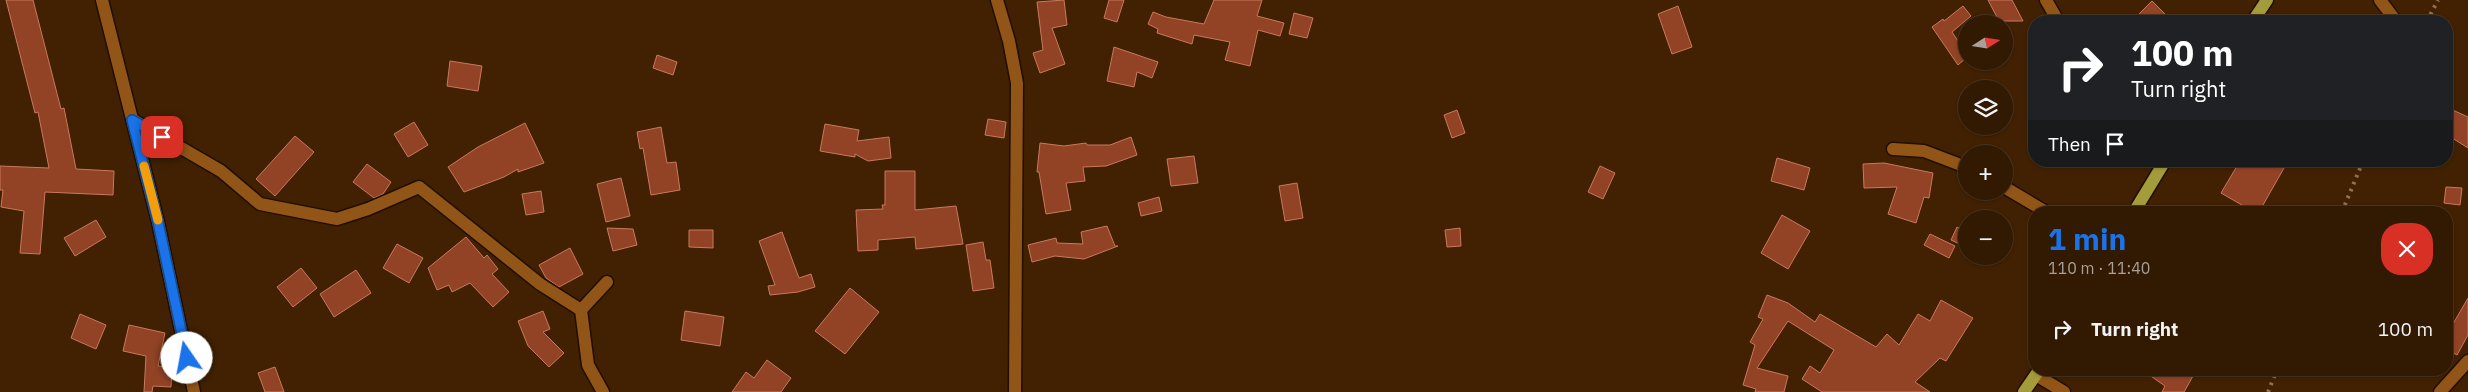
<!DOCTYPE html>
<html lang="en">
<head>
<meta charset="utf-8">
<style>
	:root { --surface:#311902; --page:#3d2611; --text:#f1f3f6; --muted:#a8a099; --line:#4c3824; --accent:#1a73e8 }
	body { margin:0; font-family:"IBM Plex Sans",sans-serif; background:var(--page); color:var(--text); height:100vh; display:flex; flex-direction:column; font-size:19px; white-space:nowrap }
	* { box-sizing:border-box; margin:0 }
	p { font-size:16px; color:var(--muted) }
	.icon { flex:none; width:28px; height:28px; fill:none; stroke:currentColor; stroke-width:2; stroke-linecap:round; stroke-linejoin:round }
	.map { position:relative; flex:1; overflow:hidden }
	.side { position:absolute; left:2028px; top:206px; width:425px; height:170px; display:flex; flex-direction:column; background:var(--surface); border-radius:20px; box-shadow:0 1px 4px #0004,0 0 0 1px var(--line) }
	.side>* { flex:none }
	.hud { position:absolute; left:2028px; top:15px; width:425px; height:152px; border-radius:20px; box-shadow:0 1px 4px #0004,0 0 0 1px var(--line); background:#202124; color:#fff; overflow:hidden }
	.needle { width:32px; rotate:78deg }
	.controls { position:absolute; left:1958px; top:15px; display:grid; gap:10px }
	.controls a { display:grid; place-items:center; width:55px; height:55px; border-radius:50%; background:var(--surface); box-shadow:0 1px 4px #0004,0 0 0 1px var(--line); font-size:25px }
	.pin { position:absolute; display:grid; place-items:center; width:42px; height:42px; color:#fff; margin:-21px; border-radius:10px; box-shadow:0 2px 8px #0006 }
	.me { position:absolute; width:55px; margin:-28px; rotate:348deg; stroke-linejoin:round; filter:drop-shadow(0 0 4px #0008) }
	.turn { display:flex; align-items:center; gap:18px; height:105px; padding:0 20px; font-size:22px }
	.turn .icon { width:65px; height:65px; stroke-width:2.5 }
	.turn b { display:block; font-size:35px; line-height:42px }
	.then { display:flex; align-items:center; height:48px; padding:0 20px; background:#0003; gap:10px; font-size:19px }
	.round { display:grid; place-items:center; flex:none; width:52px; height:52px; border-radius:20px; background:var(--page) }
	.overview { display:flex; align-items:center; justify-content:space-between; height:85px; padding:0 20px }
	h1 { font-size:30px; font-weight:700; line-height:38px; color:var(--accent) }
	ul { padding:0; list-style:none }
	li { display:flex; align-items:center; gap:15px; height:75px; padding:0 20px }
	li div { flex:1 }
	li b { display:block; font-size:19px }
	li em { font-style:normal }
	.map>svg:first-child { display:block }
	.building { fill:#924325; stroke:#c9795d }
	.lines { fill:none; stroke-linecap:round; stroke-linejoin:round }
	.minor-casing { stroke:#210e00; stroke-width:15 }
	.major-casing { stroke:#210e00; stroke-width:15 }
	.minor { stroke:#925518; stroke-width:12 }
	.major { stroke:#a49b3b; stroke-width:12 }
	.rail { stroke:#937154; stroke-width:4; stroke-dasharray:2.5 5; stroke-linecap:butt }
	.route-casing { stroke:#114b97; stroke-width:12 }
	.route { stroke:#1a73e8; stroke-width:9 }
	.slow { stroke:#f59e0b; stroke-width:9 }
</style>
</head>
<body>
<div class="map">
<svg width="2468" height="392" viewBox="0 0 2468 392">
	<rect width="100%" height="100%" fill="#412102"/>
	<g class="building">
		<path d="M6,0H33L61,109L64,108L76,169L114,171L113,195L45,192L40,254L20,253L24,211L1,207L3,190H0V166L49,168L38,112L35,113Z"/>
		<path d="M1064,0L1067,25L1052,28L1065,64L1040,73L1033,53L1043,50L1037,2Z"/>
		<path d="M1109,0H1124L1117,22L1104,18Z"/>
		<path d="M1214,0H1262L1257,16L1284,23L1280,36L1258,30L1250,66L1225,60L1230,42L1194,35L1192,44L1157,33L1158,29L1148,24L1153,12L1166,17L1204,24Z"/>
		<path d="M1988,0H2012L2023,21H1999Z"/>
		<path d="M2152,1L2172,21H2132Z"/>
		<path d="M1678,6L1692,47L1672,54L1658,14Z"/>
		<path d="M1963,6L1971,16L1952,32L1966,53V58L1958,65L1932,27L1943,19L1944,21Z"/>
		<path d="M1294,13L1313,18L1307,38L1289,34Z"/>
		<path d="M1114,47L1158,62L1152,78L1137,72L1134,87L1107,81Z"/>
		<path d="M657,55L677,62L673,75L653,68Z"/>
		<path d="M450,61L482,66L478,91L447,86Z"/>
		<path d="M2446,107L2468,117V148L2446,134Z"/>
		<path d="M1457,110L1465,133L1452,138L1444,115Z"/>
		<path d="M988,119L1006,122L1004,138L985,135Z"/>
		<path d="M414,122L428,145L408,157L394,134Z"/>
		<path d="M525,123L544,163L518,172V169L504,177L464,192L448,167L478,147Z"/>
		<path d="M825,124L859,130L857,141L889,137L891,158L868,161L855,154V157L820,151Z"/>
		<path d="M661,127L667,163L676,162L680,190L651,195L643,148L640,149L637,132Z"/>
		<path d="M295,136L314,152L275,196L256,179Z"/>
		<path d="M1131,137L1137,155L1106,166L1083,167L1085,181L1066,183L1071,210L1046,214L1039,172H1037L1040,143L1064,146L1086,143L1087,145H1110Z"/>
		<path d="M1194,156L1198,183L1171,186L1167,159Z"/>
		<path d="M1777,158L1810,168L1804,190L1771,181Z"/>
		<path d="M2240,161H2288L2259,212H2254L2221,193Z"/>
		<path d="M1884,163L1933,173L1929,198L1924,197L1916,223L1888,214L1897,187L1864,188L1863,164Z"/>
		<path d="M367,164L391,182L383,194L374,198L353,182Z"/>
		<path d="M1600,166L1615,173L1603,199L1588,192Z"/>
		<path d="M885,171H915V210L956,206L963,244L916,249L915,237L878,240V250L858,251L856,210L883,209L882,205H885Z"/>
		<path d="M621,178L630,216L606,222L597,184Z"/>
		<path d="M1297,183L1303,218L1285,221L1279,186Z"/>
		<path d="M2446,187L2462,188L2460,205L2444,203Z"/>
		<path d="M541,191L544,212L526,215L522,194Z"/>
		<path d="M1159,197L1162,211L1141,216L1138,203Z"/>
		<path d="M1782,215L1810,231L1788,269L1761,253Z"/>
		<path d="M96,220L106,237L75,256L64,238Z"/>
		<path d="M1107,226L1115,246H1118L1084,259L1055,256L1032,262L1028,245L1056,238L1057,243L1083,244L1081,232Z"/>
		<path d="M1957,227L1966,232V247L1951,240Z"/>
		<path d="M607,228L633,229L637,245L613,251Z"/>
		<path d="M1460,228L1461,246L1447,247L1445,230Z"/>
		<path d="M689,230H713V248L689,247Z"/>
		<path d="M782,232L799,278L811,274L815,287L798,292L770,295L768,286L775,285L759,241Z"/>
		<path d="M1930,234L1955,246L1949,258L1924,245Z"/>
		<path d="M466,237L484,258L487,255L498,269L492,274L509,292L493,307L470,283L452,292L449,285L437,290L428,268Z"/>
		<path d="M983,242L986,260H990L994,288L973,291L966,245Z"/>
		<path d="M397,244L423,258L409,283L383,268Z"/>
		<path d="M570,248L583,274L559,287L546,278L539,265Z"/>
		<path d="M301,268L317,288L293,307L277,287Z"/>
		<path d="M356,270L371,293L334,317L320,294Z"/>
		<path d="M850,288L879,312L845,354L815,331Z"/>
		<path d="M1767,295L1788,303L1815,322L1820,314L1876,347L1887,334L1899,345L1918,314L1930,321L1941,300L1973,318L1946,361L1940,358L1915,382L1930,392H1822L1802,379L1810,366L1820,373L1834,350L1788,321L1757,368L1788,376L1784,392H1755L1756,389L1743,385L1755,345L1750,342L1763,319L1758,317Z"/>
		<path d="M2468,298V335L2457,355L2446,349V336Z"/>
		<path d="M543,311L550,329L543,332L564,353L549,367L528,346L518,321Z"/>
		<path d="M685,311L724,317L720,346L681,340Z"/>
		<path d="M80,314L106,325L96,349L71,338Z"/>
		<path d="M129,325L165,333L158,366L172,367L171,387L153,386L152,392H144L146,356L123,351Z"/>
		<path d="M767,360L791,378L781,392H732L746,372L754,378Z"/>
		<path d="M275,367L284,392H265L258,373Z"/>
		<path d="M2142,370H2183L2193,376L2184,392H2162L2165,386Z"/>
	</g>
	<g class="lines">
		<defs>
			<g id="minor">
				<path d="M102,0L158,222L194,392"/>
				<path d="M997,0L1009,41L1017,83L1015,392"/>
				<path d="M2046,0L2058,21"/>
				<path d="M2380,0L2396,21"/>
				<path d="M133,120L221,171L260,204L337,219L368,209L419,187L540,284L581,310"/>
				<path d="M1893,149L1924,151L1966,167"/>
				<path d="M2004,187L2046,212"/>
				<path d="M2036,375L2064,392"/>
				<path d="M603,392L588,365L581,310L607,282"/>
				<path d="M2440,392L2468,361"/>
			</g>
			<g id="major">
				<path d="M2253,21L2267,0"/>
				<path d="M2134,212L2165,161"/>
				<path d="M2024,392L2039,370"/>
			</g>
		</defs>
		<use href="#minor" class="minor-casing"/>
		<use href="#major" class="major-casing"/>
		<use href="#minor" class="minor"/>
		<use href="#major" class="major"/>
		<g class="rail">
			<path d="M2427,21L2438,0"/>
			<path d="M2342,212L2363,161"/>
			<path d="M2268,392L2277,370"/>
		</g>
	</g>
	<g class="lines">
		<defs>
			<path id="route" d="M162,137L132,120L158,222L187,358"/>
		</defs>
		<use href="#route" class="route-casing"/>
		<use href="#route" class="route"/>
		<path class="slow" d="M144,166L158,220"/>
	</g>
</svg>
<div class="controls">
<a><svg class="needle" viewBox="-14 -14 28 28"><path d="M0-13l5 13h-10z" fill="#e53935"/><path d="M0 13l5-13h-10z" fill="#a8a099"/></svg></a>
<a><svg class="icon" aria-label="layers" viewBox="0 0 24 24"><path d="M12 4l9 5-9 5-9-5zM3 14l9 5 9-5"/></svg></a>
<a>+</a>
<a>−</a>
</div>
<div class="pin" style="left:162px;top:137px;background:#d93025"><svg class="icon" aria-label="arrive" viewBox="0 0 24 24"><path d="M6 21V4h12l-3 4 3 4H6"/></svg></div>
<svg class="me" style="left:187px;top:358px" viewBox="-20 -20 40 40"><circle r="19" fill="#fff"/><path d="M0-13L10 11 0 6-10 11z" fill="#1a73e8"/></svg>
<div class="hud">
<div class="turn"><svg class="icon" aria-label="right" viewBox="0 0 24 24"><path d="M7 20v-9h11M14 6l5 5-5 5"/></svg><div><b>100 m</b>Turn right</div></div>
<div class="then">Then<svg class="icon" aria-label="arrive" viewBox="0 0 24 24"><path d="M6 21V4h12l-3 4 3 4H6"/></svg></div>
</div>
<section class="side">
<div class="overview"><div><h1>1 min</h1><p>110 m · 11:40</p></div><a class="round" style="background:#d93025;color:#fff"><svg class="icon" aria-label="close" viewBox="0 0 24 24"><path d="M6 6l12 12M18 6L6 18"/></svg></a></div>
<ul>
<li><svg class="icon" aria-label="right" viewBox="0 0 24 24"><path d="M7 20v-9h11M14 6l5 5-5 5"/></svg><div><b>Turn right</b></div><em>100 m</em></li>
</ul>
</section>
</div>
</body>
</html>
